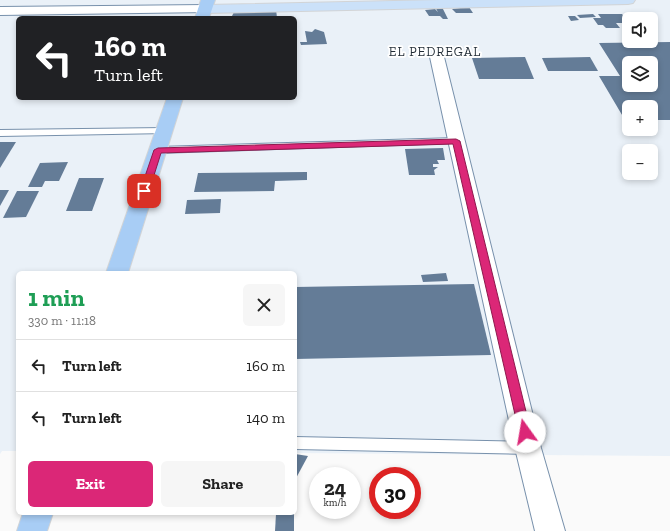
<!DOCTYPE html>
<html lang="en">
<head>
<meta charset="utf-8">
<style>
	:root { --surface:#fff; --page:#f6f6f6; --text:#222; --muted:#767676; --line:#e0e0e0; --accent:#db2777 }
	body { margin:0; font-family:"Zilla Slab",serif; background:var(--page); color:var(--text); height:100vh; display:flex; flex-direction:column; font-size:15px; white-space:nowrap }
	* { box-sizing:border-box; margin:0 }
	p { font-size:13px; color:var(--muted) }
	.icon { flex:none; width:22px; height:22px; fill:none; stroke:currentColor; stroke-width:2; stroke-linecap:round; stroke-linejoin:round }
	.map { position:relative; flex:1; overflow:hidden }
	.sheet { position:absolute; left:16px; top:271px; width:281px; height:244px; display:flex; flex-direction:column; background:var(--surface); border-radius:6px; box-shadow:0 2px 6px #0003 }
	.sheet>* { flex:none }
	.top-card { position:absolute; left:16px; top:16px; width:281px; height:84px; border-radius:6px; box-shadow:0 2px 6px #0003; background:#202124; color:#fff; overflow:hidden }
	.fabs { position:absolute; left:622px; top:12px; display:grid; gap:8px }
	.fabs a { display:grid; place-items:center; width:36px; height:36px; border-radius:6px; background:var(--surface); box-shadow:0 2px 6px #0003; font-size:20px }
	.speed { position:absolute; left:309px; top:467px; display:flex; gap:8px; font-size:20px; font-weight:700; text-align:center }
	.speed>* { display:grid; place-content:center; width:52px; height:52px; border-radius:50%; background:var(--surface); box-shadow:0 2px 6px #0003; line-height:1 }
	.speed small { font-size:10px; font-weight:400 }
	.speed .limit { border:6px solid #d22; background:#fff; color:#111 }
	.pin { position:absolute; display:grid; place-items:center; width:34px; height:34px; color:#fff; margin:-17px; border-radius:8px; box-shadow:0 2px 6px #0006 }
	.me { position:absolute; width:44px; margin:-22px; rotate:347deg; stroke-linejoin:round; filter:drop-shadow(0 0 3px #0008) }
	.turn { display:flex; align-items:center; gap:14px; height:84px; padding:0 12px; font-size:18px }
	.turn .icon { width:52px; height:52px; stroke-width:2.5 }
	.turn b { display:block; font-size:28px; line-height:34px }
	.round { display:grid; place-items:center; flex:none; width:42px; height:42px; border-radius:6px; background:var(--page) }
	.headline { display:flex; align-items:center; justify-content:space-between; height:68px; padding:0 12px }
	h1 { font-size:24px; font-weight:700; line-height:30px; color:#1e9e55 }
	.button { display:flex; gap:8px; margin-top:auto; padding:8px 12px }
	.button a { flex:1; height:46px; border-radius:6px; background:var(--accent); color:#fff; font-size:16px; font-weight:700; line-height:46px; text-align:center }
	.button a+a { background:var(--page); color:var(--text) }
	ul { padding:0; list-style:none }
	li { display:flex; align-items:center; gap:12px; height:52px; padding:0 12px; border-top:1px solid var(--line) }
	li div { flex:1 }
	li b { display:block; font-size:15px }
	li em { font-style:normal }
	.map>svg:first-child { display:block }
	.built { fill:#eaf1f8; fill-rule:evenodd }
	.building { fill:#647c97; fill-rule:evenodd }
	.lines { fill:none; stroke-linecap:round; stroke-linejoin:round }
	.lane-casing { stroke:#7891ac; stroke-width:2 }
	.street-casing { stroke:#7891ac; stroke-width:2 }
	.secondary-casing { stroke:#7891ac; stroke-width:2 }
	.primary-casing { stroke:#d2d4d6; stroke-width:2 }
	.highway-casing { stroke:#d2d4d6; stroke-width:2 }
	.lane { fill:#fff; fill-rule:evenodd }
	.street { fill:#fff; fill-rule:evenodd }
	.secondary { fill:#fff; fill-rule:evenodd }
	.primary { fill:#cbe1f9; fill-rule:evenodd }
	.highway { fill:#a8cdf5; fill-rule:evenodd }
	.route { fill:#db2777; stroke:#8e194d }
	.labels { text-anchor:middle; dominant-baseline:central; stroke-width:3.5; stroke-linejoin:round; paint-order:stroke }
	.far-quarter-label { font-size:13px; letter-spacing:1px; fill:#1f2a34; stroke:#fff }
</style>
</head>
<body>
<div class="map">
<svg width="670" height="531" viewBox="0 0 670 531">
	<rect width="100%" height="100%" fill="#fafafa"/>
	<path class="built" d="M0,0H670V456L295,453V273H18V451H2L0,454ZM18,18H295V98H18ZM629,19H651V41H629ZM629,63H651V85H629ZM629,107H651V129H629ZM629,151H651V173H629Z"/>
	<g class="building">
		<path d="M435,7H442L448,19H443L440,16H429L425,10L435,9L438,12Z"/>
		<path d="M469,7L473,13H456L452,9Z"/>
		<path d="M276,9L277,18H231L234,12Z"/>
		<path d="M593,14L596,17L580,18L577,15Z"/>
		<path d="M598,14H622L629,23H616L620,28H606L603,25H598L593,18H601Z"/>
		<path d="M568,16H575L579,20L571,21Z"/>
		<path d="M315,29L324,32L327,44L301,45L300,42H307L305,31L312,32Z"/>
		<path d="M670,42V120H651V107H629V120H625L599,76H620L599,43ZM629,63H651V85H629Z"/>
		<path d="M525,57L534,79H479L472,58Z"/>
		<path d="M590,57L598,71H548L542,58Z"/>
		<path d="M0,142H16L0,168Z"/>
		<path d="M443,148L445,160H437L439,164H433V167H438L434,170L435,175H409L405,149Z"/>
		<path d="M68,162L59,181H45L42,187H28L40,163Z"/>
		<path d="M307,172V180L275,181L274,191L194,192L198,173Z"/>
		<path d="M79,178H104L92,211H66Z"/>
		<path d="M0,190H9L0,206Z"/>
		<path d="M17,191H39L26,217L3,218Z"/>
		<path d="M221,199L220,213L185,214L187,200Z"/>
		<path d="M446,273L448,281L423,282L421,275Z"/>
		<path d="M474,284L491,355L295,359V287Z"/>
		<path d="M295,454L308,456L295,480Z"/>
		<path d="M294,513V531H275L276,514Z"/>
	</g>
	<g class="lines">
		<defs>
			<g id="lane">
				<path d="M165,128L168,129L169,131L168,133L0,136V130Z"/>
				<path d="M456,138L459,139L460,141L459,143L158,153L153,150L158,147Z"/>
				<path d="M295,437L528,442L533,444L535,448L533,452L528,454L295,449Z"/>
			</g>
			<path id="street" d="M437,53L442,54L444,57L541,448L565,531H535L515,448L430,57L432,54Z"/>
			<path id="secondary" d="M205,5L210,6L212,9L210,12L0,15V7Z"/>
			<path id="primary" d="M440,0H635L633,3L628,4L205,13L200,12L198,9L200,6L205,5Z"/>
			<g id="highway">
				<path d="M201,0H215L209,18H195Z"/>
				<path d="M167,98H183L128,273H106Z"/>
				<path d="M23,513H53L47,531H17Z"/>
			</g>
		</defs>
		<use href="#lane" class="lane-casing"/>
		<use href="#street" class="street-casing"/>
		<use href="#secondary" class="secondary-casing"/>
		<use href="#primary" class="primary-casing"/>
		<use href="#highway" class="highway-casing"/>
		<use href="#lane" class="lane"/>
		<use href="#street" class="street"/>
		<use href="#secondary" class="secondary"/>
		<use href="#primary" class="primary"/>
		<use href="#highway" class="highway"/>
	</g>
	<path class="route" d="M456,139L460,141L531,432L529,436L525,437L521,436L519,432L453,144L161,153L149,191L144,194L140,191L154,150L158,148Z"/>
	<g class="labels">
		<g class="far-quarter-label">
			<text x="435" y="51">EL PEDREGAL</text>
		</g>
	</g>
</svg>
<div class="fabs">
<a><svg class="icon" aria-label="sound" viewBox="0 0 24 24"><path d="M4 9h4l5-4v14l-5-4H4zM17 9q2 3 0 6"/></svg></a>
<a><svg class="icon" aria-label="layers" viewBox="0 0 24 24"><path d="M12 4l9 5-9 5-9-5zM3 14l9 5 9-5"/></svg></a>
<a>+</a>
<a>−</a>
</div>
<div class="speed"><div>24<small>km/h</small></div><div class="limit">30</div></div>
<div class="pin" style="left:144px;top:191px;background:#d93025"><svg class="icon" aria-label="arrive" viewBox="0 0 24 24"><path d="M6 21V4h12l-3 4 3 4H6"/></svg></div>
<svg class="me" style="left:525px;top:432px" viewBox="-20 -20 40 40"><circle r="19" fill="#fff"/><path d="M0-13L10 11 0 6-10 11z" fill="#db2777"/></svg>
<div class="top-card">
<div class="turn"><svg class="icon" aria-label="left" viewBox="0 0 24 24"><path d="M17 20v-9H6M10 6l-5 5 5 5"/></svg><div><b>160 m</b>Turn left</div></div>
</div>
<section class="sheet">
<div class="headline"><div><h1>1 min</h1><p>330 m · 11:18</p></div><a class="round"><svg class="icon" aria-label="close" viewBox="0 0 24 24"><path d="M6 6l12 12M18 6L6 18"/></svg></a></div>
<ul>
<li><svg class="icon" aria-label="left" viewBox="0 0 24 24"><path d="M17 20v-9H6M10 6l-5 5 5 5"/></svg><div><b>Turn left</b></div><em>160 m</em></li>
<li><svg class="icon" aria-label="left" viewBox="0 0 24 24"><path d="M17 20v-9H6M10 6l-5 5 5 5"/></svg><div><b>Turn left</b></div><em>140 m</em></li>
</ul>
<div class="button"><a>Exit</a><a>Share</a></div>
</section>
</div>
</body>
</html>
